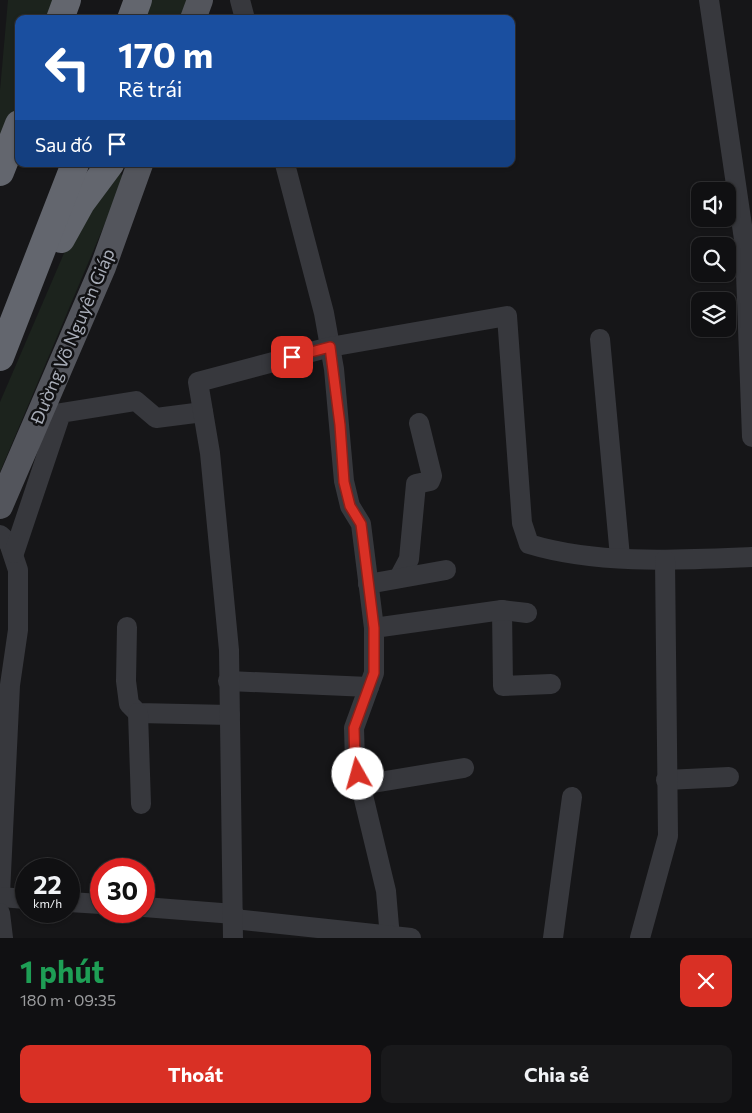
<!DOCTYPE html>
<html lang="vi">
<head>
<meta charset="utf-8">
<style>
	:root { --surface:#101012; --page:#19191b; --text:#f1f3f6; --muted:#9c9d9f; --line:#303032; --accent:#d93025 }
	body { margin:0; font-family:Commissioner,sans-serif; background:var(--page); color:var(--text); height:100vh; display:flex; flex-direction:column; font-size:19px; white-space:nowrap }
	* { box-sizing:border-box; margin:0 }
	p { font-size:16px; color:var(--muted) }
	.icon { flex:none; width:28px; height:28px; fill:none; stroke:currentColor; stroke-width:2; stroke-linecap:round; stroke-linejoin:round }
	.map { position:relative; height:938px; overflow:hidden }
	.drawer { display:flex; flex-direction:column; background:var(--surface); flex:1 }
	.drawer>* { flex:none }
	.hud { position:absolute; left:15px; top:15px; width:500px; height:152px; border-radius:10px; box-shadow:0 1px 4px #0004,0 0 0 1px var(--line); background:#1a4fa0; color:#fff; overflow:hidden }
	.buttons { position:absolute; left:691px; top:182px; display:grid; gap:10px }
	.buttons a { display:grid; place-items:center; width:45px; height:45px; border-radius:10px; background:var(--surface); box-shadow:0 1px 4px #0004,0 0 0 1px var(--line); font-size:25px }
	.speed { position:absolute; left:15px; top:858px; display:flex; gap:10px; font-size:25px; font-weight:700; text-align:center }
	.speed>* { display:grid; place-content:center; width:65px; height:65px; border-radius:50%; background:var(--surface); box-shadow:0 1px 4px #0004,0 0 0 1px var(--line); line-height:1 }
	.speed small { font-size:12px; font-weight:400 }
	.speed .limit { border:8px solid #d22; background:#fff; color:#111 }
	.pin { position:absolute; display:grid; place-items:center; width:42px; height:42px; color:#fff; margin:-21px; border-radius:10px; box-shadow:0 2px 8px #0006 }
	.me { position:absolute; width:55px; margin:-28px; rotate:353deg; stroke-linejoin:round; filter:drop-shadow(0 0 4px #0008) }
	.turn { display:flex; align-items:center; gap:18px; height:105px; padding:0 20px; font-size:22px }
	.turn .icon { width:65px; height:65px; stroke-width:2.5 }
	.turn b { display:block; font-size:35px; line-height:42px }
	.then { display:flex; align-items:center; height:48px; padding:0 20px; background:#0003; gap:10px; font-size:19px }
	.round { display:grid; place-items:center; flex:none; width:52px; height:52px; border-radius:10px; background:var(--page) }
	.head { display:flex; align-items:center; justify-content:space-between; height:85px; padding:0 20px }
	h1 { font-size:30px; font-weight:700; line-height:38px; color:#1e9e55 }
	.action { display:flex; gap:10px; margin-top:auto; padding:10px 20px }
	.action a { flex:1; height:58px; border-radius:10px; background:var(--accent); color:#fff; font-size:20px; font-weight:700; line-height:58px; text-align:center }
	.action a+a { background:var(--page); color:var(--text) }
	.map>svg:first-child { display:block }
	.green { fill:#1c231d }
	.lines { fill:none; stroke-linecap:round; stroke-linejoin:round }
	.minor { stroke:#37383d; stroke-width:20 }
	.major { stroke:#53555c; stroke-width:26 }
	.highway { stroke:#63666e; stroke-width:28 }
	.route-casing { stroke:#8d1f18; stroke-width:12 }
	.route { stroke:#d93025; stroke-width:9 }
	.labels { text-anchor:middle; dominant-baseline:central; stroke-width:5; stroke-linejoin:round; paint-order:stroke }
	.street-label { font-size:18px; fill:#a8adb8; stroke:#111113 }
</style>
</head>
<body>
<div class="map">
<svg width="752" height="938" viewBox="0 0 752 938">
	<rect width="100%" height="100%" fill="#161618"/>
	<g class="green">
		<path d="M8,0H59L51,19H19V104L6,139L0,141V90Z"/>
		<path d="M143,0H192L184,19H136Z"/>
		<path d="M119,172L124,178L0,472V402L71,237Z"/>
	</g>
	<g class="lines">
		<g class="minor">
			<path d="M240,0L245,19"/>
			<path d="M709,0L745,246L752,437"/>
			<path d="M285,164L324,313L334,369L344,481L350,506L361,524L374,628V673L354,728L355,762L386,891L390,938"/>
			<path d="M600,339L620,557"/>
			<path d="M0,535L9,543L18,570V630L10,685L0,894"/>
			<path d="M14,553L61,413L136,401L156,418L203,412"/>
			<path d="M399,578L409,559L416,484L430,481L432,476L419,423"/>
			<path d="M368,584L446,570"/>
			<path d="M502,610L503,686L551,684"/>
			<path d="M127,627L126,681L129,704L138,713L230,715"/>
			<path d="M374,628L502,610L527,613"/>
			<path d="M228,681L369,687"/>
			<path d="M138,713L141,804"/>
			<path d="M666,780L729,777"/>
			<path d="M361,785L464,768"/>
			<path d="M0,897L26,899"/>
			<path d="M69,902L101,904"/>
			<path d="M144,907L234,914"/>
			<path d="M0,913L3,938"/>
			<path d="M234,919L411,938"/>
			<path d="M233,938L229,650L210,453L198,382L330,347L507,316L522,523L529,544C598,565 681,560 752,557"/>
			<path d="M553,938L572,797"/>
			<path d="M640,938L668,836L665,560"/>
		</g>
		<g class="major">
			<path d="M193,19L200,0"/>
			<path d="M0,506L103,267L140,164"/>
		</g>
		<g class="highway">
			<path d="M60,19L67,0"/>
			<path d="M131,19L138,0"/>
			<path d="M0,172L19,124"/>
			<path d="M61,239L81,203L110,164"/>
			<path d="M0,357L75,164"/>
		</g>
	</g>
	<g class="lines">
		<defs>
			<path id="route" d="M292,357L330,347L340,425L344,482L350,506L361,524L374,628V673L354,728L355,762L358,774"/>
		</defs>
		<use href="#route" class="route-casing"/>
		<use href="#route" class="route"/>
	</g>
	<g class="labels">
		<g class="street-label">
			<text transform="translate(72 336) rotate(-67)">Đường Võ Nguyên Giáp</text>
		</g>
	</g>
</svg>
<div class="buttons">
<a><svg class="icon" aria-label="sound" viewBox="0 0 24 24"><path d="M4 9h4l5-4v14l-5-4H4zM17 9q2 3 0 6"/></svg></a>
<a><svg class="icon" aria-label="search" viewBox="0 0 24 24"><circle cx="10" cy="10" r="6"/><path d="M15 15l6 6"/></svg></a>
<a><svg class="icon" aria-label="layers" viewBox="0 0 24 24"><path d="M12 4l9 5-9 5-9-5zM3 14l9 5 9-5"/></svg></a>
</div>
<div class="speed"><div>22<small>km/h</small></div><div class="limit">30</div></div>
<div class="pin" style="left:292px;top:357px;background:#d93025"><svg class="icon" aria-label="arrive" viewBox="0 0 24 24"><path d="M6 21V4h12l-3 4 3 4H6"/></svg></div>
<svg class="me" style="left:358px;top:774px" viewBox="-20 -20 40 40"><circle r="19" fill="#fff"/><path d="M0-13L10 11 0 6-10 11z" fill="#d93025"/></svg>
<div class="hud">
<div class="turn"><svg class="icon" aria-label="left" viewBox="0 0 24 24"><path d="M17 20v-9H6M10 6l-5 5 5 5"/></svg><div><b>170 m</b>Rẽ trái</div></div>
<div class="then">Sau đó<svg class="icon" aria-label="arrive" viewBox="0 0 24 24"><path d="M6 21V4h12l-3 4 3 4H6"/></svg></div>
</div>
</div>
<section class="drawer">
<div class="head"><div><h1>1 phút</h1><p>180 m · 09:35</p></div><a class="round" style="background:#d93025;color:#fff"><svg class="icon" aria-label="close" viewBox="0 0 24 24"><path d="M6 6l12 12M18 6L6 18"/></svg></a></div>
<div class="action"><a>Thoát</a><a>Chia sẻ</a></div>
</section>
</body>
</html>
